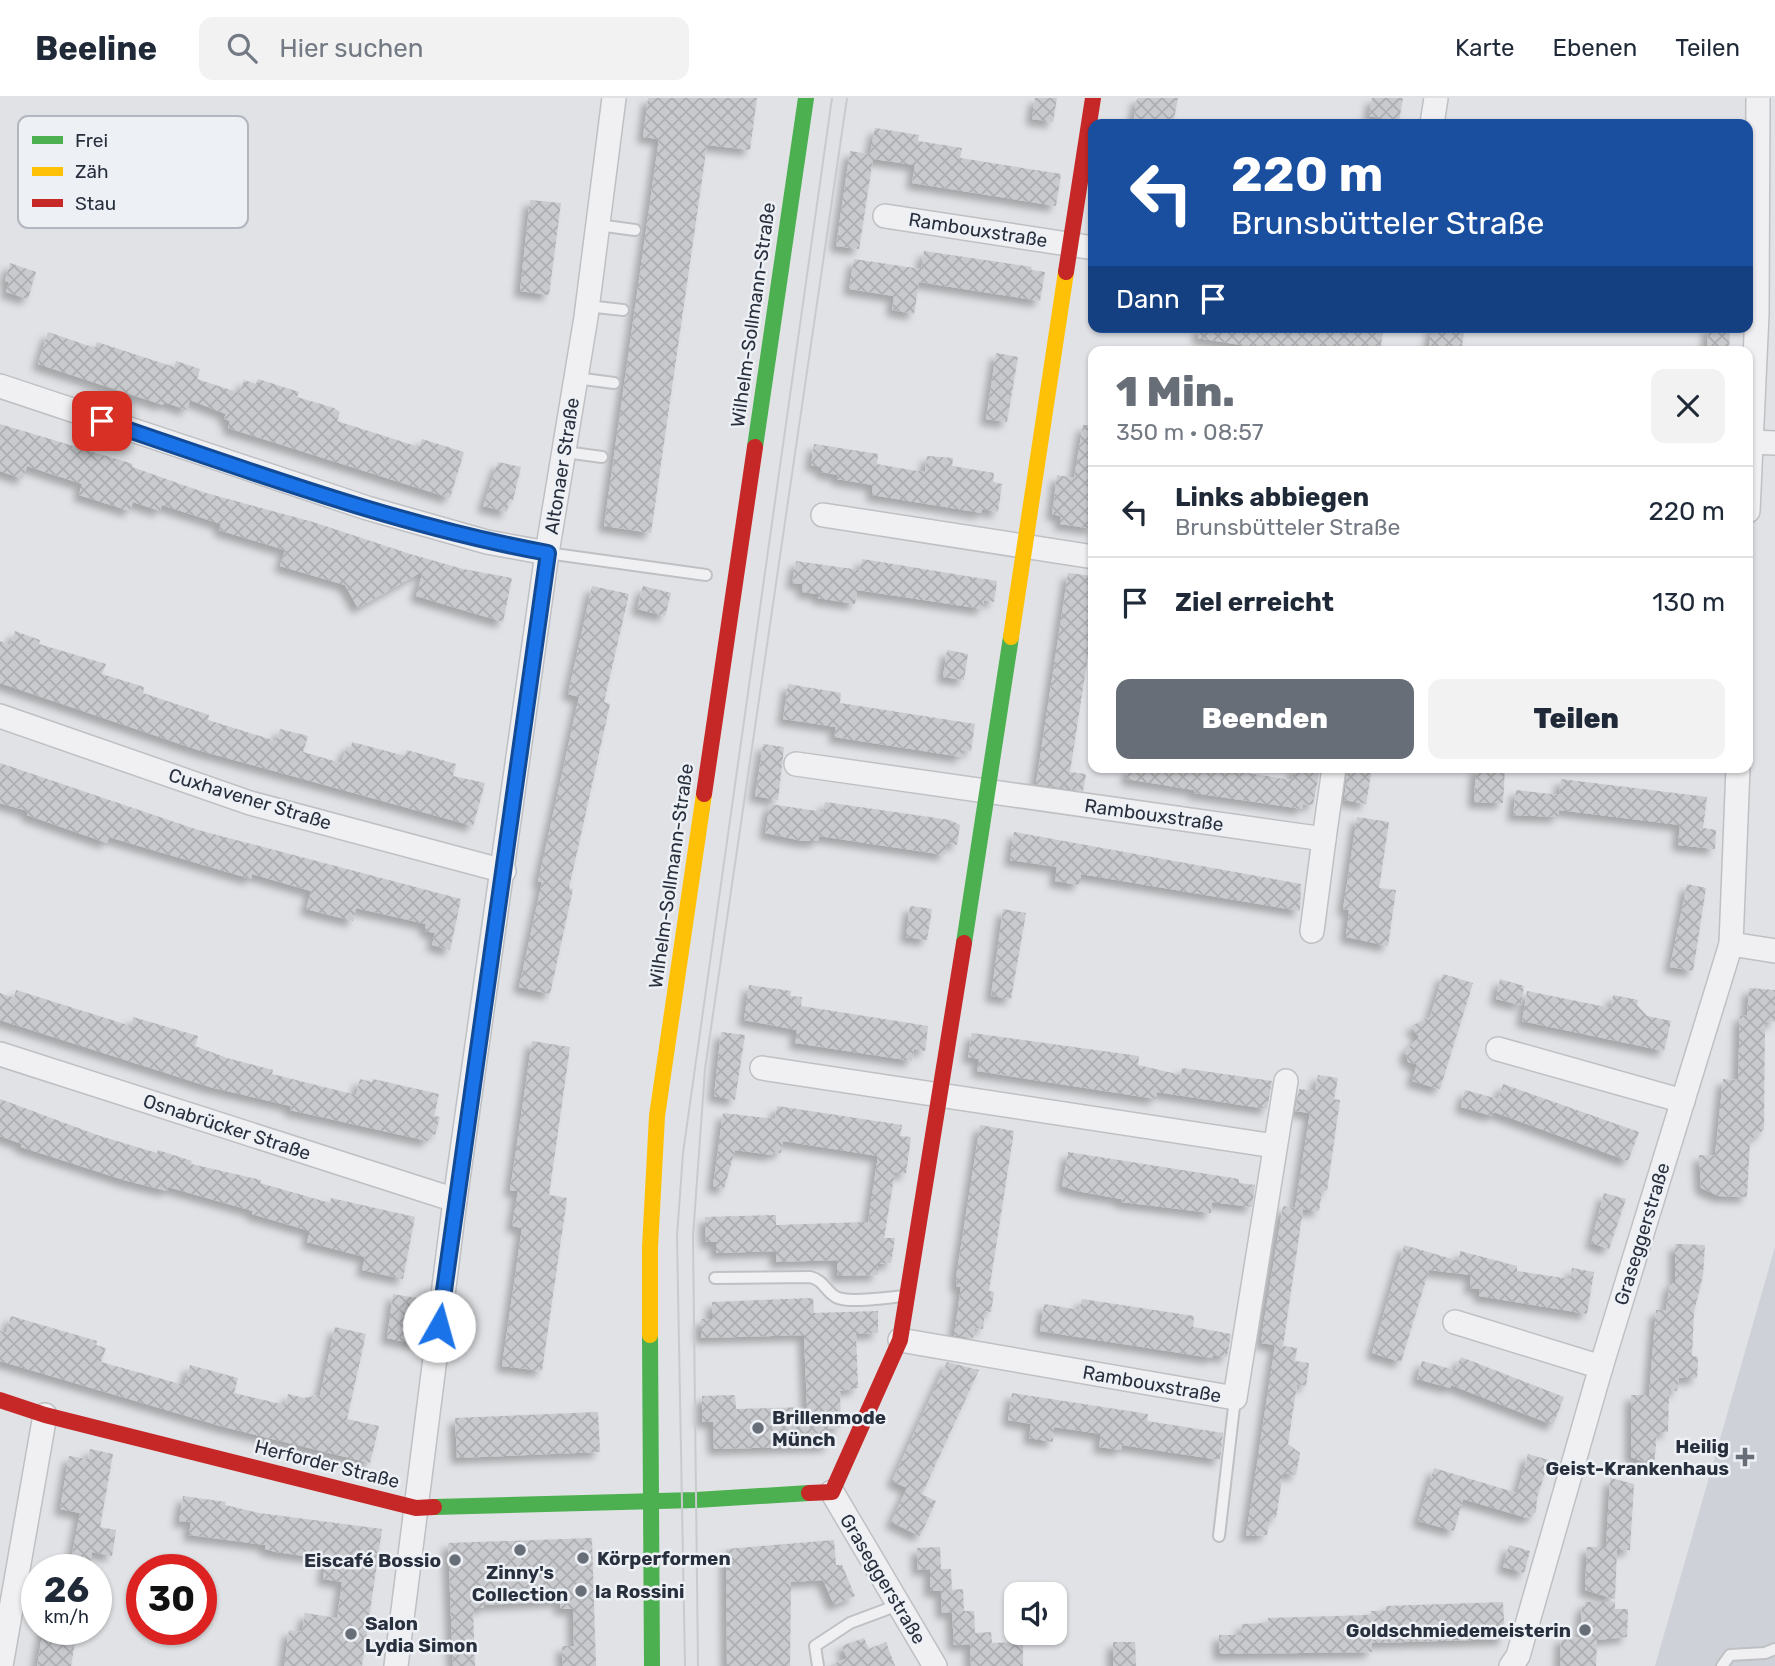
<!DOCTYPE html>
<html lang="de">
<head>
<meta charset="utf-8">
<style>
	:root { --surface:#fff; --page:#f2f2f3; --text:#1f2937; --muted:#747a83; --line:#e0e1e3; --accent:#686e78 }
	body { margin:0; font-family:Rubik,sans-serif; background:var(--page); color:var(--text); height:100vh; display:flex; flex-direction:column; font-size:26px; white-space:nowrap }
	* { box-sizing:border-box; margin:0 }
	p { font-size:23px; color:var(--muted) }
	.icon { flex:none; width:38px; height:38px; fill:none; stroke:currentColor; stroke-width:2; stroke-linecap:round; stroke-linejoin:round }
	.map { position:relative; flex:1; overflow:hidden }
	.drawer { position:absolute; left:1088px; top:248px; width:665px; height:427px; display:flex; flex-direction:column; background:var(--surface); border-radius:14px; box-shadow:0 2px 5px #0004 }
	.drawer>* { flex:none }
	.guide { position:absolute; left:1088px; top:21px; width:665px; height:214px; border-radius:14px; box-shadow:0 2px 5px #0004; background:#1a4fa0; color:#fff; overflow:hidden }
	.tools { position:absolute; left:1004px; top:1484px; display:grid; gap:14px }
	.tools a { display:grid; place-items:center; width:63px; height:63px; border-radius:14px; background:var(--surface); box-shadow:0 2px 5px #0004; font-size:35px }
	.speed { position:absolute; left:21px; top:1456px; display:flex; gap:14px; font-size:35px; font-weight:700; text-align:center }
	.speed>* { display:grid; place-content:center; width:91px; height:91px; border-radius:50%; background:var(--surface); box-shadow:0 2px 5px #0004; line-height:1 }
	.speed small { font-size:18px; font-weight:400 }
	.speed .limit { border:10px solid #d22; background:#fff; color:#111 }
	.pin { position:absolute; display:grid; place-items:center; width:60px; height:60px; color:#fff; margin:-30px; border-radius:14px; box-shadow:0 4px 10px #0006 }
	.me { position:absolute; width:77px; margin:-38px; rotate:7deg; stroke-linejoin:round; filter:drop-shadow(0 0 5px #0008) }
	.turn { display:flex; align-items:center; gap:24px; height:147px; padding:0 28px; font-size:32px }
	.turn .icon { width:91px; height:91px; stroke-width:2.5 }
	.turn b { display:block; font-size:49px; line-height:60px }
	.then { display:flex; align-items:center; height:66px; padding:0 28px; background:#0003; gap:14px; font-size:26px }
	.round { display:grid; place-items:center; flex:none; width:74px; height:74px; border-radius:14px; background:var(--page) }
	.head { display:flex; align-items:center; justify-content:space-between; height:119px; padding:0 28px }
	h1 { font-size:42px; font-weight:800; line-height:52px; color:var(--accent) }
	.cta { display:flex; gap:14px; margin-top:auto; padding:14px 28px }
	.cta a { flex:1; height:80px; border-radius:14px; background:var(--accent); color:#fff; font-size:28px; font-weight:800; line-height:80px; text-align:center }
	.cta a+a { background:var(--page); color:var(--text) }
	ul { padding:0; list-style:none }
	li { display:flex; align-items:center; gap:21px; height:91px; padding:0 28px; border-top:2px solid var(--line) }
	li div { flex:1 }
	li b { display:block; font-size:26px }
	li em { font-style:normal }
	header { display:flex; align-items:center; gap:42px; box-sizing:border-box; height:98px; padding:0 35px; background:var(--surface); border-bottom:2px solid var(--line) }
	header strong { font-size:33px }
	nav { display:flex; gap:38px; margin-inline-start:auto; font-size:24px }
	.search { width:490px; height:63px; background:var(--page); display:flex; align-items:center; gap:18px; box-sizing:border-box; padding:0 24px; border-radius:14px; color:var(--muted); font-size:26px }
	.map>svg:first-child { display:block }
	.built { fill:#ced1d8 }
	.building { fill:url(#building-cross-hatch); filter:url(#shadow) }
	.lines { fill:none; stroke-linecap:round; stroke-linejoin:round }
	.lane-casing { stroke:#bec0c3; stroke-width:14 }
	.street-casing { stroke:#bec0c3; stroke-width:26 }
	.lane { stroke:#f0f0f2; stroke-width:10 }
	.street { stroke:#f0f0f2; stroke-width:23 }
	.fast { stroke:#4caf50; stroke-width:16 }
	.slow { stroke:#ffc107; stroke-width:16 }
	.jam { stroke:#c62828; stroke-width:16 }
	.tram { stroke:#c9cacd; stroke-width:2 }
	.route-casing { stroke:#114b97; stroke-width:18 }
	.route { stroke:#1a73e8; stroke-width:12 }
	.poi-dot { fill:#686e78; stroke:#edf0f5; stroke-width:2.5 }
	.labels { text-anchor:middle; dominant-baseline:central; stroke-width:5; stroke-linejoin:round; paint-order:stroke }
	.street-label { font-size:19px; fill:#282f3d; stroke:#edf0f5 }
	.poi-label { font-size:19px; font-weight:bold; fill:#282f3d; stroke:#edf0f5; text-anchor:start }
	.key { fill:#edf0f5; stroke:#b2b6be; stroke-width:2 }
	.key-label { font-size:19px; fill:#282f3d }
</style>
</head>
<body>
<header>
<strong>Beeline</strong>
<div class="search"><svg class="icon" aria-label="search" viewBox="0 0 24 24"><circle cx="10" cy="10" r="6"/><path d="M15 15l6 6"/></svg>Hier suchen</div>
<nav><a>Karte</a><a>Ebenen</a><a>Teilen</a></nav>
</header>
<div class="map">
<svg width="1775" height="1568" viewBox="0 0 1775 1568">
	<defs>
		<pattern id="building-cross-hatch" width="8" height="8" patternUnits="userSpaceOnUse" patternTransform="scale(1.75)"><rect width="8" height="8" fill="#c8cacd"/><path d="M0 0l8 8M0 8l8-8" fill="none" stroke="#acaeb1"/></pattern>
		<filter id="shadow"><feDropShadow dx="-6" dy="6" stdDeviation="3.5" flood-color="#0004"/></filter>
	</defs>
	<rect width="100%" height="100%" fill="#e0e2e5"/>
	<path class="built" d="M1775,1149V1568H1655Z"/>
	<g class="building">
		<path d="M648,0H757L750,52L707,47L651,435L604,428L659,41L643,39Z"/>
		<path d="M1035,0H1057L1053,24L1032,21Z"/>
		<path d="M1137,0H1178L1173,26H1133Z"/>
		<path d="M1372,0H1403L1399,23L1369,18Z"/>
		<path d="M875,30L919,37L918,43L962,50L960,60L1061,76L1056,108L912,85L915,67L873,61L859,151L836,148L850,53L870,56Z"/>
		<path d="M530,102L561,105L549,197L520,193Z"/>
		<path d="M924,153L1032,169L1031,172L1045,174L1040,203L919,184L914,216L892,212L894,198L849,191L854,161L921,171Z"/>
		<path d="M10,165L36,174L28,201L6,194L9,184L5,183Z"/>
		<path d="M1199,229H1372L1383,234L1380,254H1283L1198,240Z"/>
		<path d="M1432,229H1465L1461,254H1428Z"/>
		<path d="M1708,229L1730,231L1729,254H1707Z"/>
		<path d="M48,234L95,250L97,244L174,269L176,263L200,271L197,281L240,295L244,282L256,286L258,281L299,294L297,299L334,310L340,314L337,323L419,349L422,341L464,354L450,400L228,330L230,323L224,321L226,316L190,302L187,312L164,304L163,307L38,266Z"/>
		<path d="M996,255L1018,259L1007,324L986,321Z"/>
		<path d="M0,326L133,366L132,369L206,395L313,424L410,456L463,471L512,480L503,524L416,498L423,473L358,510L345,487L280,468L285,452L219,432L221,426L162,407L160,413L133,404L130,413L79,397L82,386L27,368L23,381L0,373Z"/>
		<path d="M1083,327L1094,328V431L1060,426L1061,418L1052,416L1057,377L1074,380Z"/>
		<path d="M814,346L878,356L877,366L899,370L925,374L927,358L953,360L952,368L994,375L993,384L1002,386L998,414L982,411V415L872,397L873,387L837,381L838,377L821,374L822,369L811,367Z"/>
		<path d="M498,364L521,369L513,402L509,401L507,414L483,408Z"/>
		<path d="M862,461L997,483L994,504L984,502L983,511L857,492L855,506L818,500V496L802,494L803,486L792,485L796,463L860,472Z"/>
		<path d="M1068,475L1094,478V519L1070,674L1086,676L1083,693L1036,686Z"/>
		<path d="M592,488L629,496L604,604L610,606L569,790L573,791L550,896L519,889L542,784H538L579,599L568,596Z"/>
		<path d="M643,488L671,495L665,518L637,511Z"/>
		<path d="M15,533L40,542L39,546L106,566L102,576L144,589L143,595L209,617L208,622L276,643L280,631L308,638L303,654L341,665L347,649L351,650L352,644L405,658L407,652L456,666L453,678L485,685L473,728L198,652L0,585V543L10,547Z"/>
		<path d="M947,552L968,556L964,582L943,579Z"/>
		<path d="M788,586L841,595L840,605L975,626L971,653L963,652L962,659L834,639L836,629L783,621Z"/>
		<path d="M763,646L784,649L778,702L755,698Z"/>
		<path d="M0,665L198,732L461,801L450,852L432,847L435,835L425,833L426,826L356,810L353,823L306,811L311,793L252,776L251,781L109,739L107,745L27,717L28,713L0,705Z"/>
		<path d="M1128,670H1215L1292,682L1294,670H1320L1313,707L1303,706L1302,711L1194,695V692L1127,681Z"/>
		<path d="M1348,670H1372L1366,706L1344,702Z"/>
		<path d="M1476,670H1505L1503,705L1474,704Z"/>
		<path d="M1561,681L1707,699L1703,730L1716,732L1715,751L1678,747L1680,727L1559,712L1558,719L1513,717L1516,692L1559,697Z"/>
		<path d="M825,704L950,722L960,727L957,747L947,745L945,757L819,738L818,743H803L765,735L770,706L823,714Z"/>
		<path d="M1357,719L1389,724L1379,790L1396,792L1388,848L1346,839L1349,812L1343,811Z"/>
		<path d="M1014,734L1301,786L1300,813L1081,776L1079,787L1055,783L1057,769L1010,762Z"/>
		<path d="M1687,786L1706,790L1693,873L1670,869Z"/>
		<path d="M910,808L932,811L927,842L906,839Z"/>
		<path d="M1003,811L1026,815L1011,901L991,898Z"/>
		<path d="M1443,876L1473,885L1440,991L1412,983L1417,966L1408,964L1405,953L1419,939L1411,928L1430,919Z"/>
		<path d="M1500,881L1524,888L1521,907L1496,901Z"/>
		<path d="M749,887L791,893L790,898L802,899L801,908L928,928L925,953L914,951L912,963L795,945L797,932L744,922Z"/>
		<path d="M1749,890L1775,892V924L1765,923L1764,1032L1750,1042L1747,1099L1719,1098L1701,1090L1699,1057L1715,1058L1723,981L1738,982L1740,917L1747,918Z"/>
		<path d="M16,892L131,928L133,919L198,938L195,948L227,960L273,972L272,976L356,997L360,981L372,984L373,981L439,996L434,1018L440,1019L435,1037L430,1035L428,1043L290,1012L291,1008L210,989L0,922V895L14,900Z"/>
		<path d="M1527,893L1611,910L1613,897L1638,902L1637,907L1647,918L1671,923L1664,953L1522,923Z"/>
		<path d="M721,934L745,937L735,1002L714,998Z"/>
		<path d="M972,935L1139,958L1138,967L1181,977L1182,970L1272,983L1267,1011L1157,994L1156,1001L977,973L979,961L968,959Z"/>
		<path d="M532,943L570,949L549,1097L567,1100L542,1273L502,1268L522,1130L512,1128L518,1093H510Z"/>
		<path d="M1318,977L1338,980L1334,1001L1340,1002L1327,1093H1322L1319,1113L1303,1111L1283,1248L1297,1250L1295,1263L1309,1265L1306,1288L1297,1286L1288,1346L1300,1355L1296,1377L1283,1375L1276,1420L1270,1419L1267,1437L1246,1438L1275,1247L1261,1245L1264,1223L1283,1108L1295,1110L1310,1015L1295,1013L1299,991L1315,993Z"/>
		<path d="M1503,986L1639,1034L1628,1063L1494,1014L1492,1018L1461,1009L1465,992L1498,1001Z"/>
		<path d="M0,1001L100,1038L157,1055L158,1052L192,1063L191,1066L261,1082L260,1085L330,1105L331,1100L415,1119L403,1181L362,1172L365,1159L307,1144L310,1133L252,1116L253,1113L168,1089L167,1093L124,1082L21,1049L22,1046L0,1038Z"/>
		<path d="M777,1008L902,1027L900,1038L911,1039L906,1076L895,1074L884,1140H895L891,1165L878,1166V1177L837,1178V1162L776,1164V1153L716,1155V1144H706L705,1119L776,1117V1127L868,1124L878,1058L783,1043L781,1055L773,1054L772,1057L735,1052L724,1091L713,1088L723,1015L775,1021Z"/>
		<path d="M980,1027L1014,1033L989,1193L994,1194L991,1214L985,1213L983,1231L975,1230L973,1240L954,1237L961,1189L956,1188L957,1173Z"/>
		<path d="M1068,1054L1239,1081V1085L1255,1087L1252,1109L1212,1104L1211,1115L1121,1104V1101L1077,1093L1062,1088Z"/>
		<path d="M1604,1095L1626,1101L1609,1151L1591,1145Z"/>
		<path d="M1675,1146L1705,1147L1703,1177L1694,1214L1692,1258L1698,1259L1697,1280H1679L1677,1293L1669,1292L1668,1334H1657L1654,1368L1631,1359V1297H1649L1656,1212H1666L1670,1185H1675Z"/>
		<path d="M1404,1147L1459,1163L1460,1153L1517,1168V1173L1570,1181L1572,1170L1594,1174L1587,1216L1479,1198L1480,1191L1470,1190L1471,1177L1429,1172L1401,1264L1372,1255Z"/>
		<path d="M393,1196L423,1201L416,1246L387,1240Z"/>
		<path d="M813,1200L814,1215L878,1213V1235L856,1236L858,1290L840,1293L841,1329L830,1331V1348L714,1351L713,1324H702V1298L735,1297L736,1311L807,1309L804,1237L701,1240V1221H712V1204Z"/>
		<path d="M1082,1201L1194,1218L1193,1229L1231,1236L1227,1259L1213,1257L1212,1260L1040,1233L1044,1206L1079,1212Z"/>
		<path d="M11,1218L97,1243L96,1247L106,1250L101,1264L184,1287L190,1267L238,1280L234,1295L285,1307L288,1296L304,1300L320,1297L335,1229L366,1236L347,1321L379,1328L370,1365L224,1329L0,1263V1233L6,1235Z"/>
		<path d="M1461,1259L1564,1299L1553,1327L1451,1287L1450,1290L1417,1281L1422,1263L1455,1272Z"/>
		<path d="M947,1264L979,1272L922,1396L910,1391L936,1403L920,1438L891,1424L907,1390L892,1383Z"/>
		<path d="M1012,1295L1148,1316L1147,1323L1223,1335L1220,1362L1122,1347L1121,1352L1099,1349L1101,1336L1054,1329L1053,1344L1029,1340L1031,1326L1008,1322Z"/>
		<path d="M598,1314L600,1354L457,1360L455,1320Z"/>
		<path d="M90,1351L113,1356L100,1429L116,1432L112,1458L92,1454L89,1472H69L80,1415L60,1411L69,1358L88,1361Z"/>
		<path d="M1528,1356L1549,1362L1537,1400L1536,1414L1532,1418L1527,1420L1463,1401L1454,1433L1418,1423L1434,1370L1517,1395Z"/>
		<path d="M1610,1380L1634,1386L1630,1452H1617L1615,1501L1585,1492L1587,1449H1606Z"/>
		<path d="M183,1398L226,1404L225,1407L259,1415L382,1431L362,1568H284L289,1532L302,1534L305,1515L337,1520L342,1484L323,1481L326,1461L276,1454L265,1451L266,1447L189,1437L191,1424L179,1423Z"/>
		<path d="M592,1440L596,1568H563L562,1548H574L573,1511H560V1503L484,1507V1510H473L475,1568H453L448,1445Z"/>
		<path d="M834,1442L836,1467H842L855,1498L834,1507L823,1482L791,1484L790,1568H727L726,1451Z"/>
		<path d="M1509,1447L1530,1453L1524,1475L1503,1469Z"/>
		<path d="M940,1449L941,1471H951L952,1492L963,1491L964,1513H974L975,1535L991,1534L992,1545L1023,1544V1568H971L970,1546L954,1547L952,1514L942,1515L941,1493H930V1471L918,1472L917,1450Z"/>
		<path d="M1503,1504L1505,1541L1372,1545V1554L1219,1556V1537H1242V1526L1268,1525V1520L1371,1517V1513H1386V1508Z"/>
		<path d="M1585,1504H1615V1511H1628L1627,1539L1597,1542L1596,1568H1560L1561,1539L1580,1540L1582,1509H1585Z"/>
		<path d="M43,1531H77L71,1568H37Z"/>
		<path d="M864,1540L869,1551L886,1544L895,1568H829L847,1560L842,1548Z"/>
		<path d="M1113,1544H1135L1136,1568H1113Z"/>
	</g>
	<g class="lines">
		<defs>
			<g id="lane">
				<path d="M598,127L635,132"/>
				<path d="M587,208L623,212"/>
				<path d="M576,280L614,285"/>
				<path d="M565,354L602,359"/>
				<path d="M547,455L706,477"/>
				<path d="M715,1180L810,1179C824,1182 825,1193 836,1199C849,1206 889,1199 905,1198"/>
				<path d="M1219,1438L1235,1300"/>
				<path d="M818,1568L815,1548L850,1525L898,1507"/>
				<path d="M1722,1568L1730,1557L1765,1555L1775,1551"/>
			</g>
			<g id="street">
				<path d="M1432,26L1436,0"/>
				<path d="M885,118L1094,150"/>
				<path d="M0,288L367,410L487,444L547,455"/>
				<path d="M1751,344L1775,345"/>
				<path d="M1748,413L1757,216L1758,0"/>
				<path d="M823,417L1094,459"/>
				<path d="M0,618L250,705L504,773"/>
				<path d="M796,666L1324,741L1334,670"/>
				<path d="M1312,833L1324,741"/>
				<path d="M1731,846L1775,853"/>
				<path d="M1498,951L1683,1003"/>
				<path d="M0,956L455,1102"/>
				<path d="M762,970L1275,1048"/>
				<path d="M1455,1224L1601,1269"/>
				<path d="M900,1242L1235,1300L1286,983"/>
				<path d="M832,1394L935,1568"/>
				<path d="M1,1568L45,1317"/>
				<path d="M396,1568L455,1102L547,455L586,219L614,0"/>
				<path d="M1511,1568L1518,1558L1601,1269L1731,846L1738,670"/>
			</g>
		</defs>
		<use href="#lane" class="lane-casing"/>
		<use href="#street" class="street-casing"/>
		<use href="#lane" class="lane"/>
		<use href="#street" class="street"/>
		<g class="fast">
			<path d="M755,349L806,0"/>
			<path d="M964,845L1011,539"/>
			<path d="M650,1237L652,1568"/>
			<path d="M434,1409L696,1402L809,1395"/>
		</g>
		<g class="slow">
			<path d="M1011,539L1066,174"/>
			<path d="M650,1237V1149L657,1018L704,696"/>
		</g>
		<g class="jam">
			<path d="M1066,174L1093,0"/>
			<path d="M704,696L755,349"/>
			<path d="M0,1302L45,1317L416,1410L434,1409"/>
			<path d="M809,1395L832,1394L900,1242L964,845"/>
		</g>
		<g class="tram">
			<path d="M685,1568L677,1138L683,1055L832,0"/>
			<path d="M698,1568L693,1138L705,971L847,0"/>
		</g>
	</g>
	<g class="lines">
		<defs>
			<path id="route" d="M102,323C248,372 395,427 548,455L439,1228"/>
		</defs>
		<use href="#route" class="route-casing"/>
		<use href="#route" class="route"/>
	</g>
	<g class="poi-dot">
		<circle cx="758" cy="1330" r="7"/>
		<path d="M1741.5 1348.5h7v7h7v7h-7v7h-7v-7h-7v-7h7z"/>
		<circle cx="520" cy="1452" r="7"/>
		<circle cx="583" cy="1460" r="7"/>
		<circle cx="455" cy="1462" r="7"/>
		<circle cx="581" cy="1493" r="7"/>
		<circle cx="1585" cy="1532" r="7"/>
		<circle cx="351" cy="1536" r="7"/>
	</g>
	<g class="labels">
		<g class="street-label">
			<text transform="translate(978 132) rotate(9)">Rambouxstraße</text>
			<text transform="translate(753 217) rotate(-82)">Wilhelm-Sollmann-Straße</text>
			<text transform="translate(562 368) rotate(-81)">Altonaer Straße</text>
			<text transform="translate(250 701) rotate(17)">Cuxhavener Straße</text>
			<text transform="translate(1154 717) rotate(8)">Rambouxstraße</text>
			<text transform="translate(671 778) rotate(-82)">Wilhelm-Sollmann-Straße</text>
			<text transform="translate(227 1029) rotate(18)">Osnabrücker Straße</text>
			<text transform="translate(1642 1136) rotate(-73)">Graseggerstraße</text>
			<text transform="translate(1152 1286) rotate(10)">Rambouxstraße</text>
			<text transform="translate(327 1366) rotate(14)">Herforder Straße</text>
			<text transform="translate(883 1481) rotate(59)">Graseggerstraße</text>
		</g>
		<g class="poi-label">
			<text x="772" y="1319">Brillenmode<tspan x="772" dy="22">Münch</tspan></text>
			<text x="1729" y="1348" text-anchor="end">Heilig<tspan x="1729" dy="22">Geist-Krankenhaus</tspan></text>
			<text x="597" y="1460">Körperformen</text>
			<text x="441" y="1462" text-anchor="end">Eiscafé Bossio</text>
			<text x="520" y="1474" text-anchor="middle">Zinny's<tspan x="520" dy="22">Collection</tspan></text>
			<text x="595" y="1493">la Rossini</text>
			<text x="365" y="1525">Salon<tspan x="365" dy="22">Lydia Simon</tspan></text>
			<text x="1571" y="1532" text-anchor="end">Goldschmiedemeisterin</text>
		</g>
	</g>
	<rect x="18" y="18" width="230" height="112" rx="10" class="key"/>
	<rect x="32" y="38" width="31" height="8" fill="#4caf50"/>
	<rect x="32" y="69" width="31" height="9" fill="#ffc107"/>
	<rect x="32" y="101" width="31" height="8" fill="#c62828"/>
	<g class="key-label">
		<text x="75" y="49">Frei</text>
		<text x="75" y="80">Zäh</text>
		<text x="75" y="112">Stau</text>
	</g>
</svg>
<div class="tools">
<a><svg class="icon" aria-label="sound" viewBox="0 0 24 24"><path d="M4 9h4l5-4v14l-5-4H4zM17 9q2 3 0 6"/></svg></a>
</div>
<div class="speed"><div>26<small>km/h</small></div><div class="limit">30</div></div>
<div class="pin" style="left:102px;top:323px;background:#d93025"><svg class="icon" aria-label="arrive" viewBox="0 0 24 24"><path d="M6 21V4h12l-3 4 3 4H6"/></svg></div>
<svg class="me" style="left:439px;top:1228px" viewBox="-20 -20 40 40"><circle r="19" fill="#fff"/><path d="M0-13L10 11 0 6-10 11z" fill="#1a73e8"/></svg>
<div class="guide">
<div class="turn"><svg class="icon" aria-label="left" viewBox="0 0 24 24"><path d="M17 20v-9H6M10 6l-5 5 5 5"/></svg><div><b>220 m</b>Brunsbütteler Straße</div></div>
<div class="then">Dann<svg class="icon" aria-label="arrive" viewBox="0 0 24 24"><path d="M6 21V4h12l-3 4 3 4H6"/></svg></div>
</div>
<section class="drawer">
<div class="head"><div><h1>1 Min.</h1><p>350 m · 08:57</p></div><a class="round"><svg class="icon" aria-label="close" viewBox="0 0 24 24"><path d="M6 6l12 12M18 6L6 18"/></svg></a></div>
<ul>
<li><svg class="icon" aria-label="left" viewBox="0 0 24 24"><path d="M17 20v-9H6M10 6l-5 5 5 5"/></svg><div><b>Links abbiegen</b><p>Brunsbütteler Straße</p></div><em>220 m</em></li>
<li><svg class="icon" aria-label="arrive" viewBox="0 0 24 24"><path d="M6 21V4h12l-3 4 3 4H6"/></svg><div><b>Ziel erreicht</b></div><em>130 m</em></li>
</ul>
<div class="cta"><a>Beenden</a><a>Teilen</a></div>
</section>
</div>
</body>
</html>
